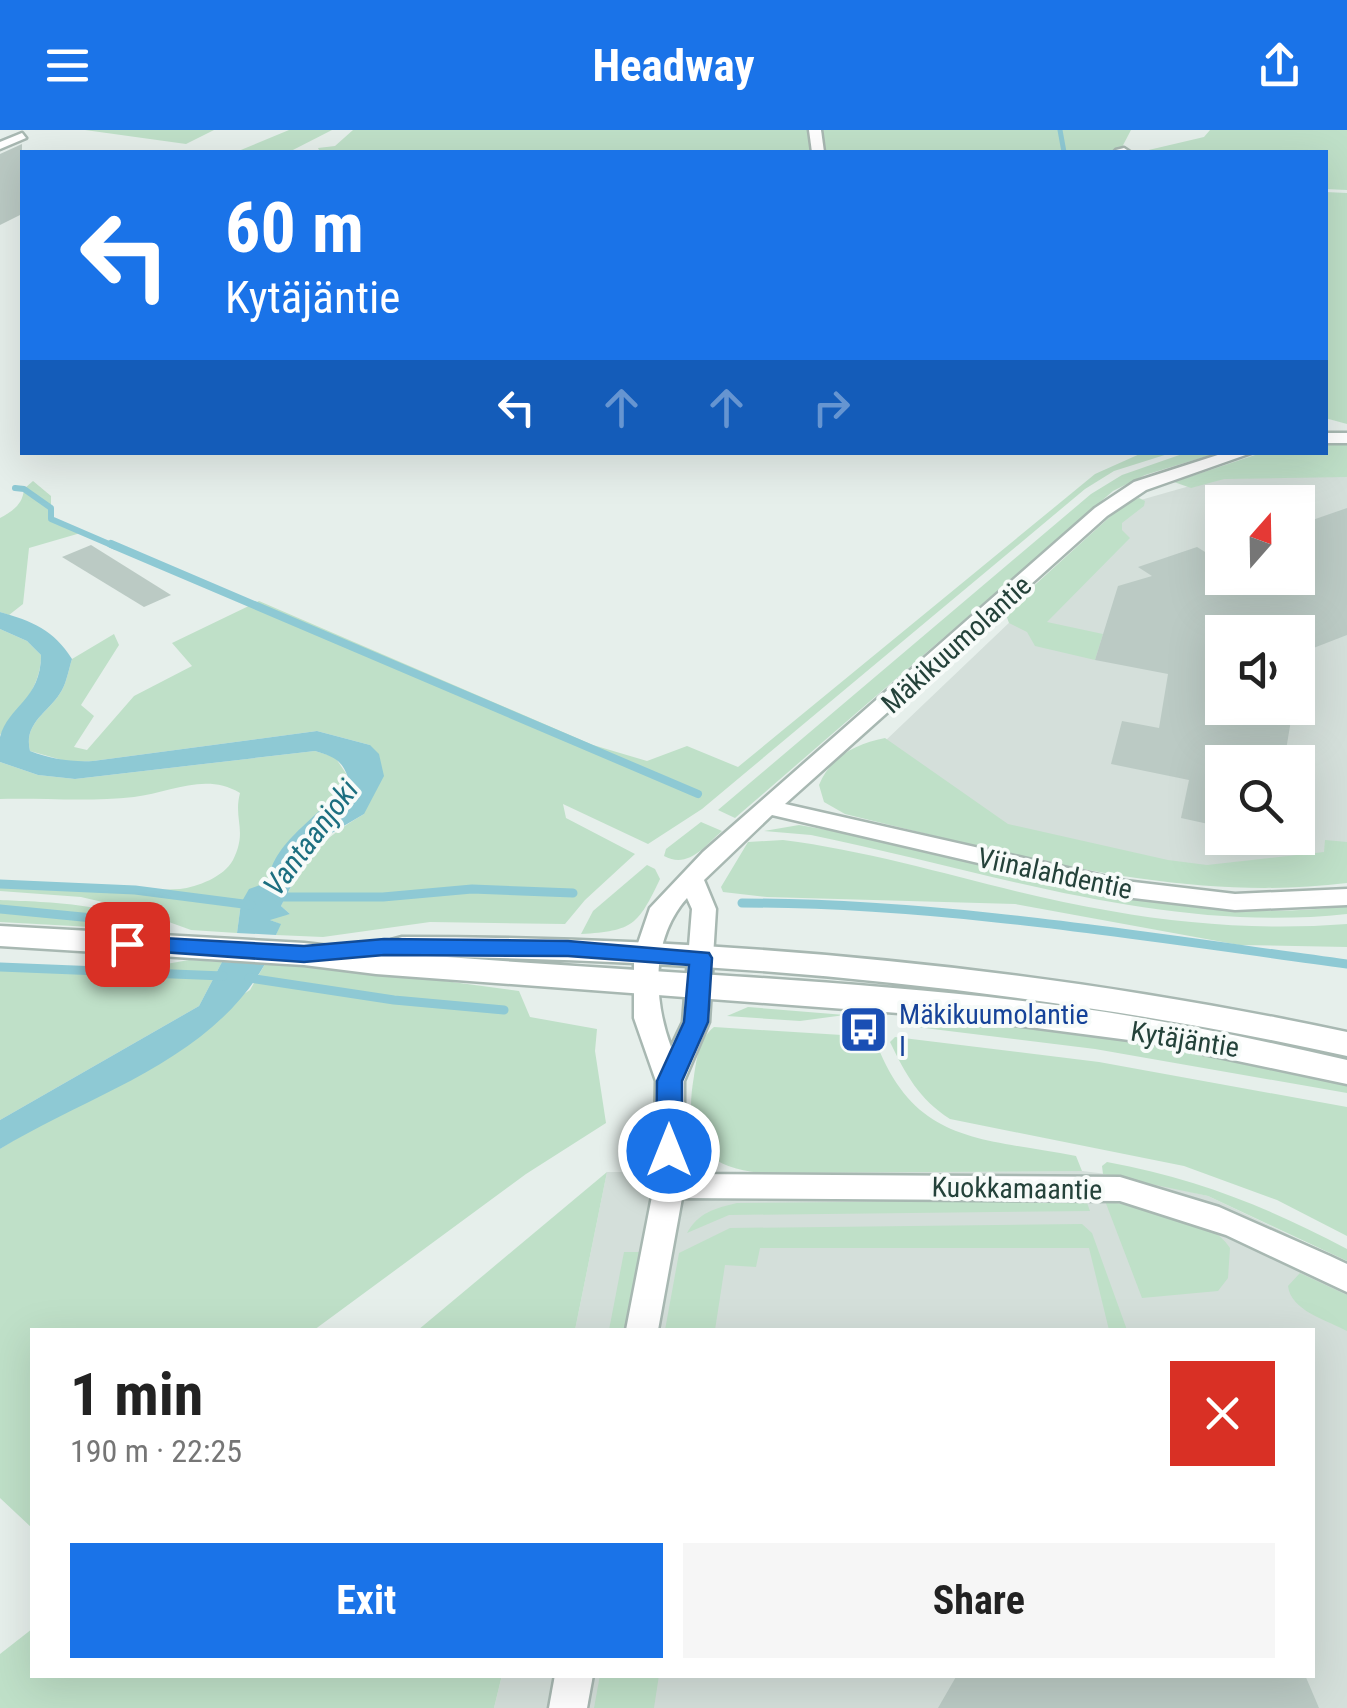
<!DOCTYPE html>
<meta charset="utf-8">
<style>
body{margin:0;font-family:"Roboto Condensed",sans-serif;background:#f6f6f6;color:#222;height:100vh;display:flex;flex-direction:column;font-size:38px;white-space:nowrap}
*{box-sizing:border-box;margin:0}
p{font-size:32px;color:#767676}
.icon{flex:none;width:55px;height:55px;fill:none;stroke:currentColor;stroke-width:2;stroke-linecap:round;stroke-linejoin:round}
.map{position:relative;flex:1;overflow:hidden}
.details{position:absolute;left:30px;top:1198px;width:1285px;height:350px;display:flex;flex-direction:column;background:#fff;border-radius:0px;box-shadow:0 10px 40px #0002}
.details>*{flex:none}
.top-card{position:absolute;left:20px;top:20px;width:1308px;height:305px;border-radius:0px;box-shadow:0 10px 40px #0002;background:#1a73e8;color:#fff;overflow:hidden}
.needle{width:65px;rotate:20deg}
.fabs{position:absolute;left:1205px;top:355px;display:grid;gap:20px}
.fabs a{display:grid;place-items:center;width:110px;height:110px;border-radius:0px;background:#fff;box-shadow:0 10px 40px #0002;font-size:50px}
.pin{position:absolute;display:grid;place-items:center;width:85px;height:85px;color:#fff;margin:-42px;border-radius:20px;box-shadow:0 5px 15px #0006}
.me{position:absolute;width:110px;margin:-55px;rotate:0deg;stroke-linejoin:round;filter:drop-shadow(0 0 8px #0008)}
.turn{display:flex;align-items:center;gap:35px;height:210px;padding:0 40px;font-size:45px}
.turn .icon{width:130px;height:130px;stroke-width:2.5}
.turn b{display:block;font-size:70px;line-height:85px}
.lanes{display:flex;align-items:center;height:95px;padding:0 40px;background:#0003;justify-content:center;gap:50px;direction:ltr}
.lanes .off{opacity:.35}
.round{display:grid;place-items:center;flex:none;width:105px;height:105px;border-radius:0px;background:#f6f6f6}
.summary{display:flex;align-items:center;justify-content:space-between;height:170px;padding:0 40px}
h1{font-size:60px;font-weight:700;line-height:75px}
.button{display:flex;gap:20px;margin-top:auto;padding:20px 40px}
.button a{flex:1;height:115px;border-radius:0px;background:#1a73e8;color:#fff;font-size:40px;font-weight:700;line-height:115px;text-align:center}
.button a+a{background:#f6f6f6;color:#222}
header{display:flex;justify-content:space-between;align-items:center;height:130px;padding:0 40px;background:#1a73e8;color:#fff;font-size:45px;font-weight:700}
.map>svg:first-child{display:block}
</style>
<header><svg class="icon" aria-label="menu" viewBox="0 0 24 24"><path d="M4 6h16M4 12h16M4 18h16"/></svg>Headway<svg class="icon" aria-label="share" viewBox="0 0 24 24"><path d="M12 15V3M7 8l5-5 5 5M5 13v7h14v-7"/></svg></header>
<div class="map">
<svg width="1347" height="1578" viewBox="0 0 1347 1578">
<rect width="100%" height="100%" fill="#e6efeb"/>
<!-- built -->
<g fill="#d4dfda" fill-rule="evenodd">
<path d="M 1347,341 L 1347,751 L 1275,751 L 998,701 L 884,612 L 1137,371 L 1225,346 ZM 1222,372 L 1298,372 L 1298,448 L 1222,448 ZM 1222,502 L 1298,502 L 1298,578 L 1222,578 ZM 1222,632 L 1298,632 L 1298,708 L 1222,708 Z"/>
<path d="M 1082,1041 L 1123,1046 L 1208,1066 L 1347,1132 L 1347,1578 L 494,1578 L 502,1545 L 1312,1545 L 1312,1200 L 575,1200 L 607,1042 Z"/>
</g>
<!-- green -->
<g fill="#bfe0c8">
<path d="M 85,0 L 214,0 L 186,14 Z"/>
<path d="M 289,0 L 332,0 L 289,22 L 236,22 Z"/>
<path d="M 353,0 L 1131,0 L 1121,19 L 1104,22 L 320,22 L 318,18 L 335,16 Z"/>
<path d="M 1210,0 L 1347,0 L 1347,60 L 1325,59 L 1325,22 L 1140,22 L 1204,7 Z"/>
<path d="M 1325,62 L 1347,63 L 1347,294 L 1325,288 Z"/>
<path d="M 1347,312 L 1347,347 L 1224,349 L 1191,358 L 1174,352 L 1261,323 L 1325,322 L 1325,313 Z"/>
<path d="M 1188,322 L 1217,323 L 1145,345 L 1113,361 L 735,688 L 718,680 L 1091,364 L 1122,345 Z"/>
<path d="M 1142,323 L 1171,323 L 1114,341 L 1085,359 L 702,679 L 648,714 L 563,674 L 566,688 L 635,724 L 585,770 L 565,794 L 430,792 L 323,807 L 276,805 L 280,794 L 270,790 L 271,786 L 290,784 L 281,776 C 305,729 318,711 364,684 L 370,615 L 317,601 L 93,631 L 69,632 L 30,621 C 23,592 50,582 62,560 C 67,551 69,538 72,529 L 114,504 L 119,515 L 81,575 L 94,586 L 74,617 L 87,620 L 134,566 L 192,536 L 172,513 L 259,471 L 593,615 L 647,631 L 687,616 L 738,637 L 1095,344 Z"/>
<path d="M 33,351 L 51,366 L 51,390 L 84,402 L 29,418 L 23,474 L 9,485 L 0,482 L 0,388 C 13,381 23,374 24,359 Z"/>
<path d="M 1139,368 L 1145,371 L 1144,376 L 1122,393 L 1122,400 L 1130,408 L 1047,492 L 1103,504 L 1095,530 L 1035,516 L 1027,502 L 1009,493 L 1005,482 L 1124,374 Z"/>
<path d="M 0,499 L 27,511 L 41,525 C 41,559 18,579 0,605 Z"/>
<path d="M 885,608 L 1008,694 L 1168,730 L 1207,735 L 1324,722 L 1325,710 L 1347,712 L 1347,753 C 1178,774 1008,723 845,684 L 824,672 L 819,655 C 831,626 856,614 885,608 Z"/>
<path d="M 315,621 L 335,627 L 349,648 L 268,752 L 241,773 L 237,803 L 191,800 L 133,779 L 81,767 L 0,761 L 0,752 C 59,755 121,763 180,759 C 197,757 224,747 233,730 C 248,700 233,690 240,663 C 205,642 170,663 134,667 C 90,672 44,668 0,669 L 0,632 L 38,645 L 75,649 Z"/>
<path d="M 701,692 L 722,701 C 704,717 688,739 664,726 L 666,719 Z"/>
<path d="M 799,695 C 979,725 1161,800 1347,776 L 1347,784 C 1165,804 987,741 811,705 L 764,701 Z"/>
<path d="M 783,710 C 895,724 1001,763 1111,781 C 1189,795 1268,800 1347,794 L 1347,817 L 1239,815 L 1015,774 L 767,767 L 723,762 L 721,757 L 748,712 Z"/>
<path d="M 647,735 L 655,739 L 660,749 C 638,795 633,801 581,804 L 593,781 Z"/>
<path d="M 0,770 C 38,772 120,772 146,800 L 0,792 Z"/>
<path d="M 189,830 L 222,832 L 199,876 L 0,990 L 0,837 L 120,842 Z"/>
<path d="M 265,834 L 355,839 L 519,861 L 530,887 L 597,899 L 595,921 L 606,993 L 526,1044 L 314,1200 L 32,1200 L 32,1398 L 0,1368 L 0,1019 L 250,860 Z"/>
<path d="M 748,877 L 845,885 L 800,891 L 727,886 Z"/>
<path d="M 948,889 C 1083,890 1216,926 1347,953 L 1347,963 L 1095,919 L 900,895 Z"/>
<path d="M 714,897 L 874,907 C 913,1014 977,1007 1076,1026 L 1082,1041 L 761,1043 C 697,1037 684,1003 694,946 C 697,927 699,909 714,897 Z"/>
<path d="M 895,907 L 1099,932 L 1347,977 L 1347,1106 L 1277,1070 L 1184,1036 L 950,989 C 919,969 906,945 890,912 Z"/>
<path d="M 1107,1032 C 1197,1049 1266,1076 1347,1119 L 1347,1131 L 1208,1066 L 1103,1044 L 1102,1036 Z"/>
<path d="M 607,1042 L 575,1200 L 418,1200 Z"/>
<path d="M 1086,1070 L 1090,1081 L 729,1085 L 687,1103 C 698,1083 715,1078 737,1073 Z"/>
<path d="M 1105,1071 C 1141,1078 1210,1085 1230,1118 L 1228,1148 L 1218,1161 L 1142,1168 Z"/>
<path d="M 1082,1094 L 1092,1103 L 1127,1200 L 1109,1200 L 1089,1118 L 760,1118 L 756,1137 L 725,1135 L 715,1200 L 665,1200 L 679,1123 L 730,1098 Z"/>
<path d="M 624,1122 L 639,1122 L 626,1200 L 609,1200 Z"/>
<path d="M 1300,1143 L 1347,1165 L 1347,1201 C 1327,1190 1291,1181 1288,1156 Z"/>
<path d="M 32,1499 L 32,1545 L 502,1545 L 494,1578 L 0,1578 L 0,1524 Z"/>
<path d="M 600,1545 L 659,1545 L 654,1578 L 594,1578 Z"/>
</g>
<!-- water -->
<g fill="#8ec9d4">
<path d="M 0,482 C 32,491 54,500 72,529 C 69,538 67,551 62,560 C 50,582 23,592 30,621 C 51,629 70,632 93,631 L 317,601 L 370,615 L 379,624 L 384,646 L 364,684 L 325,707 L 303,733 L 281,776 L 290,784 L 270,790 L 281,794 L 276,805 L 237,803 L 241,773 L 249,759 L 268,752 C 273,708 326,685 348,648 C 343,630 332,626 315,621 L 75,649 L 38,645 L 0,632 C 0,625 0,614 0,607 C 8,576 41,570 41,525 L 27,511 L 0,499 Z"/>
<path d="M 222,832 L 265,834 C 209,932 92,963 0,1019 L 0,990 L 199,876 Z"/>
</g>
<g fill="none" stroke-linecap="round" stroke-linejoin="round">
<!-- stream-far3 -->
<path stroke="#8ec9d4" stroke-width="5" d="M 1060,0 L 1064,22"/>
<!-- stream-far2 -->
<path stroke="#8ec9d4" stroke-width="6" d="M 15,358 L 24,359 L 51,378 L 51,389 L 116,417"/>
<!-- stream-far1 -->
<path stroke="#8ec9d4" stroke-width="8" d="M 111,414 L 698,664"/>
<!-- stream -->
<g stroke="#8ec9d4" stroke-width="9">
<path d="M 0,754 L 135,760 L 251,775"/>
<path d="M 277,767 L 383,767 L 472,759 L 573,763"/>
<path d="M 742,773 C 945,773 1146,807 1347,834"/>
<path d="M 0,779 L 103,789"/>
<path d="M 0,837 L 223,846"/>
<path d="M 249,848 L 394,870 L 504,880"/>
</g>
</g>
<!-- building -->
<g fill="#bbcac4">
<path d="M 22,14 L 22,84 L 0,95 L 0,24 Z"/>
<path d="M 1347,378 L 1347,505 L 1298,524 L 1298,502 L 1222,502 L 1222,578 L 1293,578 L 1284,632 L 1222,632 L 1222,697 L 1181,688 L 1189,650 L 1111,634 L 1122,591 L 1159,598 L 1168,544 L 1095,530 L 1118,456 L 1152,446 L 1138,437 L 1197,417 L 1210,425 L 1222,421 L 1222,448 L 1298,448 L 1298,395 Z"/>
<path d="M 91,415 L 171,465 L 144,477 L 62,427 Z"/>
<path d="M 957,1545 L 1305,1545 L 1319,1578 L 938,1578 Z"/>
</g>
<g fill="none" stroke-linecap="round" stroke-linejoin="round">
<defs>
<g id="minor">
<path d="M 809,0 L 821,0 L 824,22 L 812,22 Z"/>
<path d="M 22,3 L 26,8 L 0,19 L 0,12 Z"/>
<path d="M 1124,18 L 1130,22 L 1114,22 L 1116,20 Z"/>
<rect x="1325" y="303" width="22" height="10"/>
<path d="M 1227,322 L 1254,322 L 1146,360 L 1107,386 L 785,674 L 1125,751 L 1235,764 L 1347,759 L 1347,775 L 1235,780 L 1125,767 L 772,685 L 704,750 L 716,779 L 709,892 L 684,951 L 684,1044 L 1120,1047 L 1219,1077 L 1330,1126 L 1347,1134 L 1347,1162 L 1226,1105 L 1120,1071 L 682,1068 L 658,1200 L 626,1200 L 654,1056 L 656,951 L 634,888 L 634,825 L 650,778 L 703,722 L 1095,378 L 1134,352 ZM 687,768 L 692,779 L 683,892 L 671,917 C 653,869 651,808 687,768 Z"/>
<path d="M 555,1545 L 593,1545 L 587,1578 L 549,1578 Z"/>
</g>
<path id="tertiary" d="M 0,796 L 304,813 L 391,823 L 387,817 L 391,810 L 402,807 C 718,807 1038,836 1347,902 L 1347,926 C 1053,861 748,831 447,827 C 655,843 865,850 1072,877 C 1165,890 1256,909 1347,930 L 1347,954 L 1152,913 L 952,887 L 376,844 L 304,835 L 0,816 Z"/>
</defs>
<!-- minor casing -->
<use href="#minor" stroke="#a8b8b2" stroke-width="5"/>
<!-- tertiary casing -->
<use href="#tertiary" stroke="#a8b8b2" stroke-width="5"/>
<!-- minor -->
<use href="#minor" fill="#fff" fill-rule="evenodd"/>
<!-- tertiary -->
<use href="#tertiary" fill="#fff" fill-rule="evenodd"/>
</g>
<!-- route -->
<path fill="#1a73e8" stroke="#114b97" stroke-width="2.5" d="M 127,806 L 304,816 L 384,809 L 568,811 L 709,823 L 712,828 L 708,892 L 682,951 L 682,1021 L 679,1028 L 669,1031 L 660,1028 L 656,1021 L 657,951 L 684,892 L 689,835 L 568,826 L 384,825 L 304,832 L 119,819 L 115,814 Z"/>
<!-- icons -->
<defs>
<symbol id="bus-square" viewBox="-11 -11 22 22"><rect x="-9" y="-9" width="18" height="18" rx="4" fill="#1a4fb4" stroke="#f7fbf9"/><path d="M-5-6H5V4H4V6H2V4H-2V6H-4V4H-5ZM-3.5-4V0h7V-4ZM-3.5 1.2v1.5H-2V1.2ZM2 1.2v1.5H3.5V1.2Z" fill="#fff"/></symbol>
</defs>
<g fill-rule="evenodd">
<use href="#bus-square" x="836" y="872" width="55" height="55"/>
</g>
<g text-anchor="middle" stroke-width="8" stroke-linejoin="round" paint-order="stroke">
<!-- street labels -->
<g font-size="28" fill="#24423a" stroke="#f7fbf9">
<text transform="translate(956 514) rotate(-42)" y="10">Mäkikuumolantie</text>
<text transform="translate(1055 743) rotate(12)" y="10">Viinalahdentie</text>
<text transform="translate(1185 909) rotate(9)" y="10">Kytäjäntie</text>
<text transform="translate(1017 1058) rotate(1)" y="10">Kuokkamaantie</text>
</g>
<!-- transit labels -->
<g font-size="28" fill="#164399" stroke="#f7fbf9" text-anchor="start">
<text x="899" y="894">Mäkikuumolantie<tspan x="899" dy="32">I</tspan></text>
</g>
<!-- water labels -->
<g font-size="30" font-style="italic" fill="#1c6f80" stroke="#f7fbf9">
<text transform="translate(311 708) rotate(-53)" y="10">Vantaanjoki</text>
</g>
</g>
</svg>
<div class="fabs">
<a><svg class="needle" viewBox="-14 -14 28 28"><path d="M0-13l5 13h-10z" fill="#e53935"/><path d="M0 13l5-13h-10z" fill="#767676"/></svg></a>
<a><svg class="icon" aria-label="sound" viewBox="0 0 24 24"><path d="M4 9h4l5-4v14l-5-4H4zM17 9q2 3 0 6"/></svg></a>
<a><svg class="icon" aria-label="search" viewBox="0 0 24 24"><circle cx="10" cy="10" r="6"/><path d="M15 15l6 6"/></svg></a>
</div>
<div class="pin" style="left:127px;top:814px;background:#d93025"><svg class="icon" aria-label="arrive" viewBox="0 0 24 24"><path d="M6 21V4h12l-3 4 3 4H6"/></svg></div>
<svg class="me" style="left:669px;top:1021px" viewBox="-20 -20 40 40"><circle r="17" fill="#1a73e8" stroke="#fff" stroke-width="3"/><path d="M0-11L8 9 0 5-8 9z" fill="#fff"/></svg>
<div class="top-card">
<div class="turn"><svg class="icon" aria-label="left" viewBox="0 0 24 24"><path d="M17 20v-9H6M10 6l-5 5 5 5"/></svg><div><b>60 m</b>Kytäjäntie</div></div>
<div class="lanes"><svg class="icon" aria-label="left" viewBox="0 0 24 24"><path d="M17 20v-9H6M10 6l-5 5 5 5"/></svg><svg class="icon off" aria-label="ahead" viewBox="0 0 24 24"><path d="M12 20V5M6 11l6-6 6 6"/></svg><svg class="icon off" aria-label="ahead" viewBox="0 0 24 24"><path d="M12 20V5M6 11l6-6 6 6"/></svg><svg class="icon off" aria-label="right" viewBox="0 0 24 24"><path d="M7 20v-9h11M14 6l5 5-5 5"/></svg></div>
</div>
<section class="details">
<div class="summary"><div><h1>1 min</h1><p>190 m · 22:25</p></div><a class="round" style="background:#d93025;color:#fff"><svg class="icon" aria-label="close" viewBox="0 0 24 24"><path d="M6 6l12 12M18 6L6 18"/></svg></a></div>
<div class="button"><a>Exit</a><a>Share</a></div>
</section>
</div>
